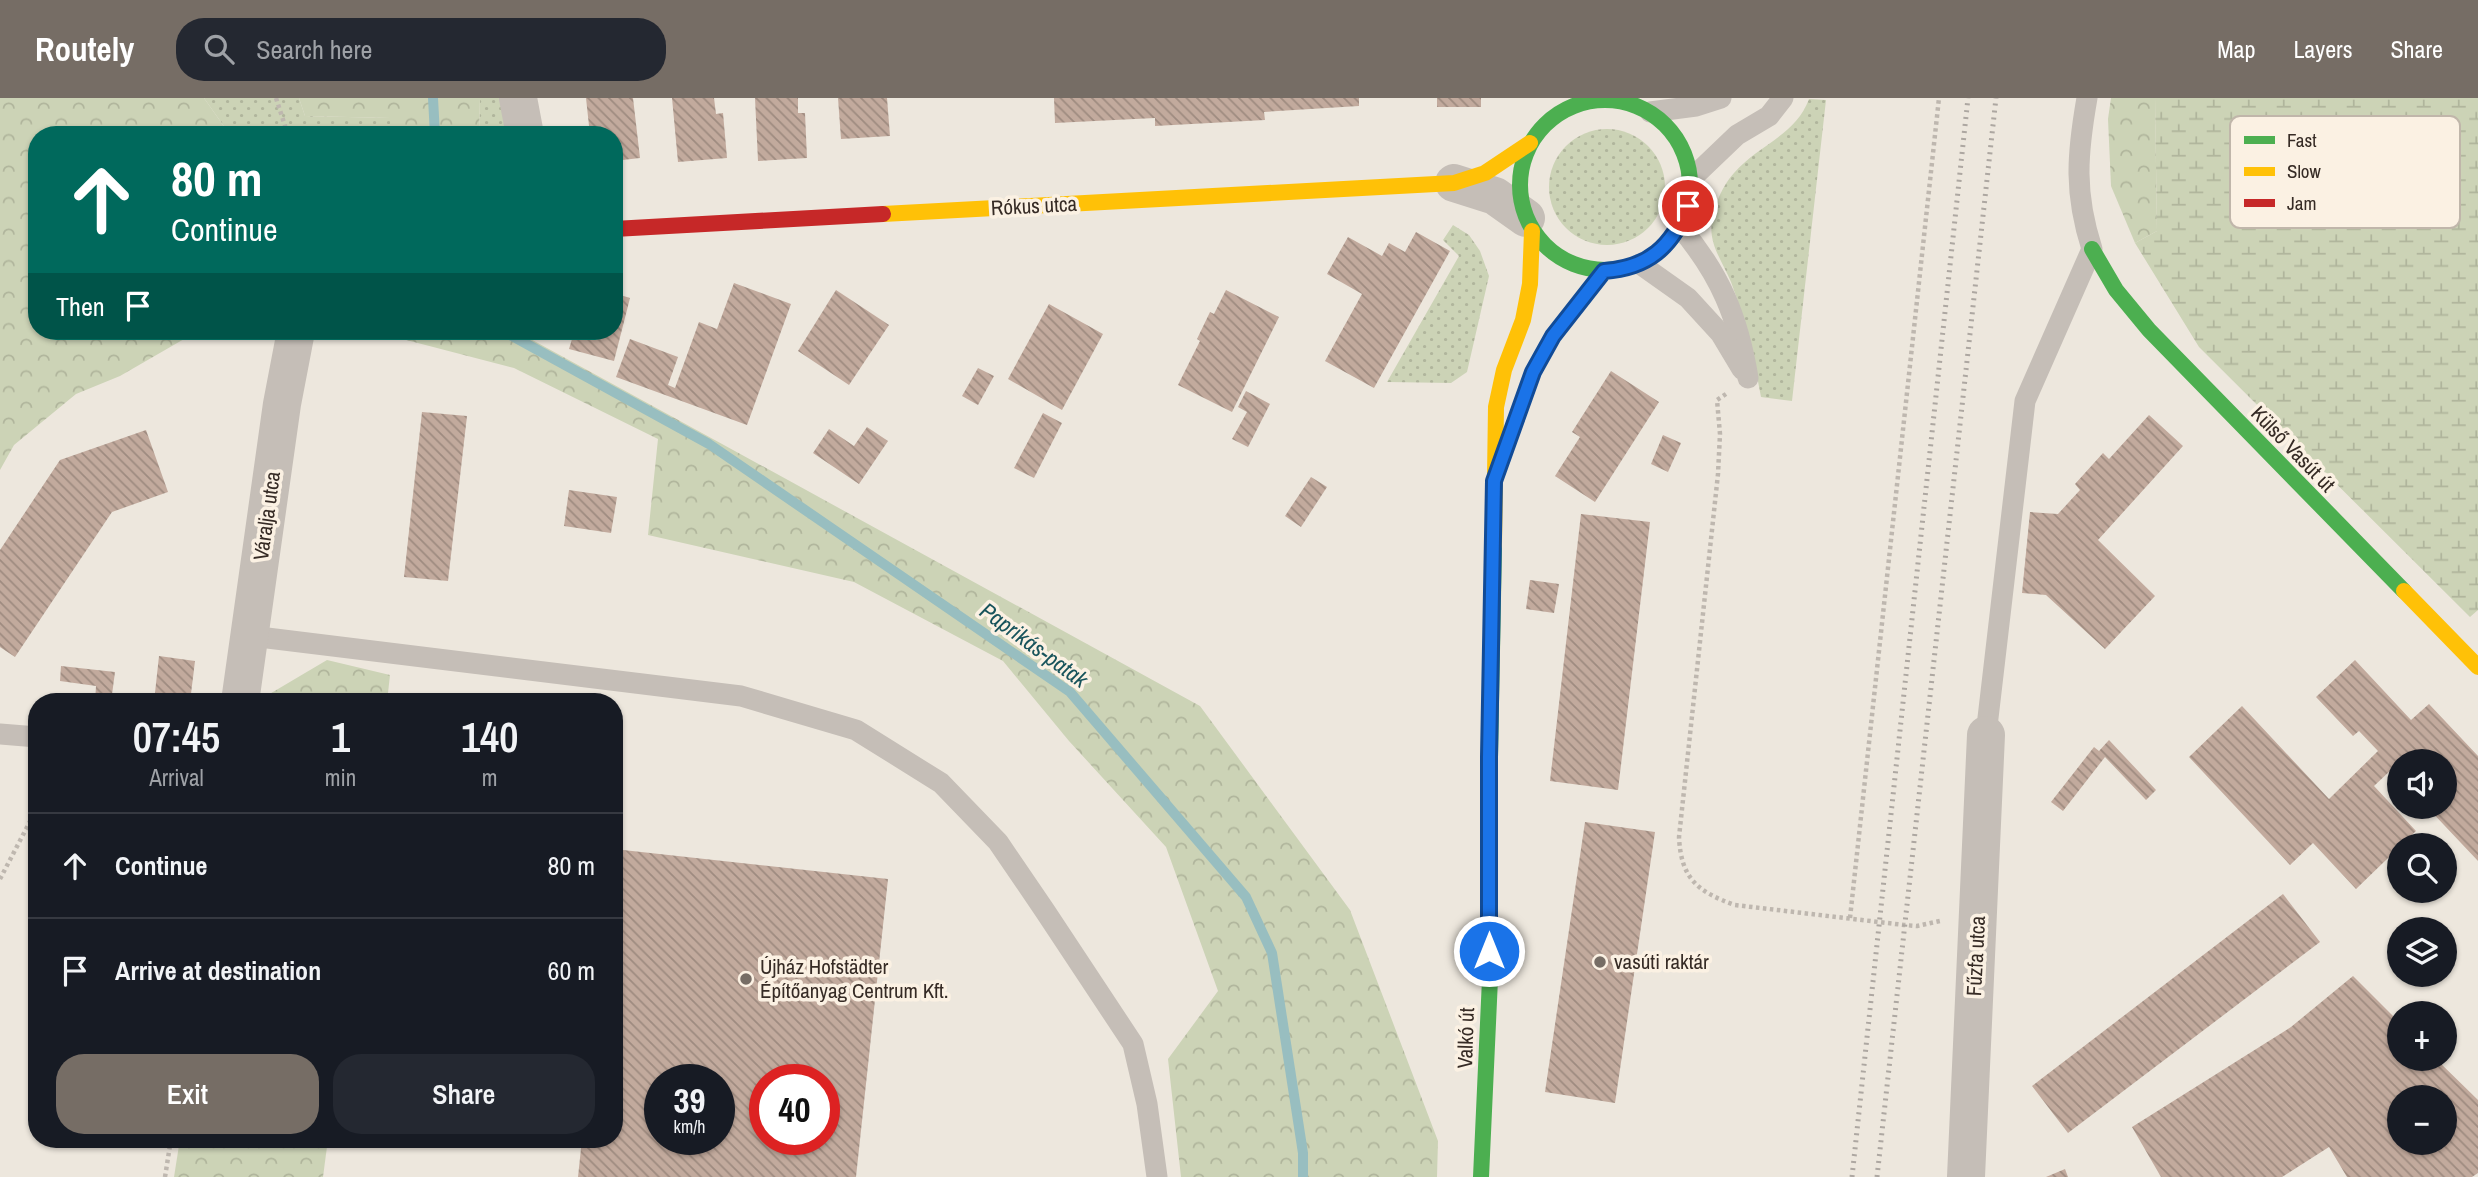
<!DOCTYPE html>
<meta charset="utf-8">
<style>
body{margin:0;font-family:"Archivo Narrow",sans-serif;background:#242831;color:#f1f3f6;height:100vh;display:flex;flex-direction:column;font-size:26px;white-space:nowrap}
*{box-sizing:border-box;margin:0}
p{font-size:23px;color:#9ea1a6}
.icon{flex:none;width:38px;height:38px;fill:none;stroke:currentColor;stroke-width:2;stroke-linecap:round;stroke-linejoin:round}
.map{position:relative;flex:1;overflow:hidden}
.side{position:absolute;left:28px;top:595px;width:595px;height:455px;display:flex;flex-direction:column;background:#171b24;border-radius:28px;box-shadow:0 2px 5px #0004}
.side>*{flex:none}
.banner{position:absolute;left:28px;top:28px;width:595px;height:214px;border-radius:28px;box-shadow:0 2px 5px #0004;background:#00695c;color:#fff;overflow:hidden}
.fabs{position:absolute;left:2387px;top:651px;display:grid;gap:14px}
.fabs a{display:grid;place-items:center;width:70px;height:70px;border-radius:50%;background:#171b24;box-shadow:0 2px 5px #0004;font-size:35px}
.speed{position:absolute;left:644px;top:966px;display:flex;gap:14px;font-size:35px;font-weight:700;text-align:center}
.speed>*{display:grid;place-content:center;width:91px;height:91px;border-radius:50%;background:#171b24;box-shadow:0 2px 5px #0004;line-height:1}
.speed small{font-size:18px;font-weight:400}
.speed .limit{border:10px solid #d22;background:#fff;color:#111}
.pin{position:absolute;display:grid;place-items:center;width:60px;height:60px;color:#fff;margin:-30px;border:4px solid #fff;border-radius:50%;box-shadow:0 2px 7px #0007}
.me{position:absolute;width:77px;margin:-38px;rotate:0deg;stroke-linejoin:round;filter:drop-shadow(0 0 5px #0008)}
.turn{display:flex;align-items:center;gap:24px;height:147px;padding:0 28px;font-size:32px}
.turn .icon{width:91px;height:91px;stroke-width:2.5}
.turn b{display:block;font-size:49px;line-height:60px}
.then{display:flex;align-items:center;height:66px;padding:0 28px;background:#0003;gap:14px;font-size:26px}
.eta{display:flex;justify-content:space-evenly;align-items:center;height:119px;text-align:center}
.eta b{font-size:42px;font-weight:600;line-height:49px}
.cta{display:flex;gap:14px;margin-top:auto;padding:14px 28px}
.cta a{flex:1;height:80px;border-radius:28px;background:#766d65;color:#fff;font-size:28px;font-weight:600;line-height:80px;text-align:center}
.cta a+a{background:#242831;color:#f1f3f6}
ul{padding:0;list-style:none}
li{display:flex;align-items:center;gap:21px;height:105px;padding:0 28px;border-top:2px solid #363941}
li div{flex:1}
li b{display:block;font-size:26px}
li em{font-style:normal}
header{display:flex;align-items:center;gap:42px;box-sizing:border-box;height:98px;padding:0 35px;background:#766d65;color:#fff}
header strong{font-size:33px}
nav{display:flex;gap:38px;margin-inline-start:auto;font-size:24px}
.search{width:490px;height:63px;background:#242831;display:flex;align-items:center;gap:18px;box-sizing:border-box;padding:0 24px;border-radius:28px;color:#9ea1a6;font-size:26px}
.map>svg:first-child{display:block}
</style>
<header>
<strong>Routely</strong>
<div class="search"><svg class="icon" aria-label="search" viewBox="0 0 24 24"><circle cx="10" cy="10" r="6"/><path d="M15 15l6 6"/></svg>Search here</div>
<nav><a>Map</a><a>Layers</a><a>Share</a></nav>
</header>
<div class="map">
<svg width="2478" height="1079" viewBox="0 0 2478 1079">
<defs>
<pattern id="grass-dots" width="8" height="8" patternUnits="userSpaceOnUse" patternTransform="scale(1.75)"><rect width="8" height="8" fill="#ccd3b6"/><path d="M2 2h.1M6 6h.1" fill="none" stroke="#b0b59c" stroke-width="1.8" stroke-linecap="round"/></pattern>
<pattern id="forest-crowns" width="20" height="18" patternUnits="userSpaceOnUse" patternTransform="scale(1.75)"><rect width="20" height="18" fill="#ccd3b6"/><path d="M2 6a3 3 0 1 1 6 0M12 15a3 3 0 1 1 6 0" fill="none" stroke="#b0b59c"/></pattern>
<pattern id="wetland-marsh" width="20" height="14" patternUnits="userSpaceOnUse" patternTransform="scale(1.75)"><rect width="20" height="14" fill="#ccd3b6"/><path d="M1 5h8M5 5V1M11 12h8M15 12V8" fill="none" stroke="#b0b59c"/></pattern>
<pattern id="building-back-hatch" width="6" height="6" patternUnits="userSpaceOnUse" patternTransform="scale(1.75)"><rect width="6" height="6" fill="#c2aa9d"/><path d="M-1 5l2 2M0 0l6 6M5-1l2 2" fill="none" stroke="#9e8b80"/></pattern>
</defs>
<rect width="100%" height="100%" fill="#ede7dd"/>
<!-- grass -->
<g fill="url(#grass-dots)">
<path d="M 204,0 L 299,0 L 305,18 L 391,20 L 391,37 L 230,37 Z"/>
<path d="M 480,0 L 506,0 L 513,37 L 479,37 Z"/>
<path d="M 1809,1 L 1826,2 L 1792,303 L 1761,299 C 1754,260 1745,221 1731,184 C 1723,164 1708,146 1712,123 C 1714,107 1723,87 1734,75 C 1758,47 1796,37 1809,1 Z"/>
<circle cx="1607" cy="89" r="58"/>
<path d="M 1453,127 L 1469,137 L 1480,153 L 1489,178 L 1467,274 L 1451,285 L 1387,284 L 1459,158 L 1443,142 Z"/>
</g>
<!-- forest -->
<g fill="url(#forest-crowns)">
<path d="M 0,0 L 204,0 L 230,37 L 37,37 L 37,233 L 198,233 L 120,278 L 76,296 L 14,347 L 0,372 Z"/>
<path d="M 299,0 L 480,0 L 479,37 L 391,37 L 390,20 L 305,18 Z"/>
<path d="M 2111,0 L 2155,0 L 2157,133 L 2135,145 L 2111,88 L 2108,21 Z"/>
<path d="M 387,233 L 516,233 L 1200,608 L 1350,812 L 1438,1043 L 1437,1079 L 1181,1079 L 1168,961 L 1218,893 L 1166,749 L 1069,643 L 1003,563 L 854,484 L 648,437 L 658,341 L 514,270 L 387,237 Z"/>
<path d="M 327,562 L 390,577 L 387,604 L 256,604 Z"/>
<path d="M 180,1041 L 328,1041 L 323,1079 L 174,1079 Z"/>
</g>
<!-- wetland -->
<path fill="url(#wetland-marsh)" d="M 2155,0 L 2478,0 L 2478,512 L 2470,519 L 2199,249 L 2135,145 L 2157,133 Z"/>
<g fill="none" stroke-linecap="round" stroke-linejoin="round">
<!-- stream -->
<g stroke="#98bec0" stroke-width="10">
<path d="M 433,0 L 435,37"/>
<path d="M 503,233 L 709,346 L 1070,594 L 1246,799 L 1272,855 L 1303,1055 L 1303,1079"/>
</g>
</g>
<!-- building -->
<g fill="url(#building-back-hatch)" fill-rule="evenodd">
<path d="M 586,0 L 633,0 L 640,60 L 614,63 L 614,37 L 590,37 Z"/>
<path d="M 672,0 L 714,0 L 716,16 L 723,15 L 727,60 L 678,64 Z"/>
<path d="M 755,0 L 798,0 L 798,15 L 805,15 L 807,60 L 758,63 Z"/>
<path d="M 838,0 L 887,0 L 890,38 L 841,41 Z"/>
<path d="M 1054,0 L 1359,0 L 1359,8 L 1264,14 L 1265,22 L 1155,28 L 1155,20 L 1055,25 Z"/>
<rect x="1437" y="0" width="44" height="9"/>
<path d="M 1416,134 L 1450,153 L 1374,290 L 1325,263 L 1362,196 L 1327,176 L 1348,139 L 1382,158 L 1389,145 L 1405,154 Z"/>
<path d="M 734,185 L 791,206 L 747,327 L 616,279 L 630,241 L 678,259 L 668,287 L 675,290 L 699,224 L 717,231 Z"/>
<path d="M 836,192 L 889,227 L 849,287 L 798,253 Z"/>
<path d="M 1226,192 L 1279,219 L 1232,314 L 1178,287 L 1200,243 L 1197,241 L 1210,214 L 1214,216 Z"/>
<path d="M 614,195 L 630,200 L 614,263 L 569,251 L 572,241 L 544,234 L 614,233 Z"/>
<path d="M 1049,206 L 1103,236 L 1062,312 L 1008,281 Z"/>
<path d="M 978,270 L 994,278 L 978,307 L 962,298 Z"/>
<path d="M 1611,273 L 1659,304 L 1595,404 L 1555,378 L 1580,339 L 1572,334 Z"/>
<path d="M 1246,293 L 1270,306 L 1248,349 L 1232,341 L 1247,314 L 1238,309 Z"/>
<path d="M 422,314 L 467,318 L 448,483 L 404,479 Z"/>
<path d="M 1043,315 L 1062,325 L 1034,380 L 1014,370 Z"/>
<path d="M 2149,317 L 2183,348 L 2098,442 L 2155,498 L 2105,551 L 2046,497 L 2022,495 L 2030,414 L 2058,416 L 2080,392 L 2075,386 L 2103,355 L 2109,361 Z"/>
<path d="M 867,329 L 888,343 L 859,386 L 813,355 L 829,331 L 854,348 Z"/>
<path d="M 146,332 L 168,394 L 112,414 L 15,559 L 0,549 L 0,452 L 60,362 Z"/>
<path d="M 1663,337 L 1681,345 L 1668,374 L 1651,366 Z"/>
<path d="M 1311,379 L 1327,389 L 1301,429 L 1285,418 Z"/>
<path d="M 569,392 L 617,399 L 611,435 L 564,428 Z"/>
<path d="M 1581,416 L 1650,424 L 1618,692 L 1550,683 Z"/>
<path d="M 1530,482 L 1559,486 L 1554,515 L 1526,511 Z"/>
<path d="M 159,558 L 195,563 L 190,604 L 154,604 Z"/>
<path d="M 2355,562 L 2411,622 L 2429,606 L 2478,658 L 2478,763 L 2427,709 L 2445,709 L 2445,663 L 2399,663 L 2399,680 L 2391,672 L 2374,688 L 2416,733 L 2356,791 L 2313,745 L 2290,767 L 2189,659 L 2242,608 L 2329,701 L 2378,653 L 2359,633 L 2353,638 L 2316,599 Z"/>
<path d="M 61,568 L 115,574 L 111,604 L 95,604 L 96,588 L 60,583 Z"/>
<path d="M 449,595 L 507,602 L 507,604 L 448,604 Z"/>
<path d="M 2109,642 L 2156,692 L 2146,702 L 2105,659 L 2063,713 L 2051,704 L 2094,649 L 2099,653 Z"/>
<path d="M 1585,724 L 1655,734 L 1615,1005 L 1545,994 Z"/>
<path d="M 614,751 L 888,781 L 856,1079 L 578,1079 L 582,1041 L 614,1041 ZM 660,982 L 719,982 L 719,1041 L 660,1041 ZM 765,982 L 824,982 L 824,1041 L 765,1041 Z"/>
<path d="M 2283,796 L 2320,844 L 2068,1035 L 2032,988 Z"/>
<path d="M 2353,878 L 2399,924 L 2399,961 L 2436,961 L 2478,1002 L 2478,1075 L 2472,1079 L 2347,1079 L 2329,1049 L 2282,1079 L 2161,1079 L 2132,1029 L 2291,929 ZM 2399,999 L 2445,999 L 2445,1045 L 2399,1045 Z"/>
<path d="M 2065,1071 L 2068,1079 L 2046,1079 Z"/>
</g>
<g fill="none" stroke-linecap="round" stroke-linejoin="round">
<!-- path -->
<g stroke="#beb7af" stroke-width="4.5" stroke-dasharray="3.5 3.5" stroke-linecap="butt">
<path d="M 276,0 L 288,37"/>
<path d="M 1726,296 L 1717,302 L 1720,336 L 1718,376 L 1679,739 C 1681,781 1698,794 1735,807 L 1904,827 L 1917,828 L 1940,823"/>
<path d="M 0,781 L 37,710"/>
<path d="M 1850,820 L 1939,0"/>
<path d="M 165,1079 L 171,1041"/>
</g>
<!-- lane -->
<g stroke="#c5beb7" stroke-width="21">
<path d="M 1650,14 L 1696,8 L 1721,0"/>
<path d="M 1691,81 L 1737,37 L 1769,18 L 1783,0"/>
<path d="M 1680,129 C 1720,176 1738,219 1748,280"/>
<path d="M 1640,166 L 1688,200 L 1721,236 L 1742,271"/>
<path d="M 251,538 L 741,598 L 856,632 L 941,685 L 998,744 L 1045,813 L 1133,946 L 1147,1006 L 1157,1079"/>
<path d="M 0,636 L 37,639"/>
<path d="M 1986,637 L 2025,303 L 2092,151 C 2074,95 2077,57 2087,0"/>
</g>
<!-- street -->
<g stroke="#c5beb7" stroke-width="38">
<path d="M 518,0 L 525,37"/>
<path d="M 1454,85 L 1495,98 L 1526,120"/>
<path d="M 240,604 L 282,306 L 296,233"/>
<path d="M 1966,1079 L 1986,637"/>
</g>
<!-- fast -->
<g stroke="#4caf50" stroke-width="16">
<circle cx="1605" cy="87" r="85"/>
<path d="M 2092,151 L 2116,192 L 2149,232 L 2404,493"/>
<path d="M 1510,338 L 1533,274 L 1553,238 L 1604,173"/>
<path d="M 1481,1079 L 1490,881 L 1490,659 L 1494,447"/>
</g>
<!-- slow -->
<g stroke="#ffc107" stroke-width="16">
<path d="M 883,116 L 1454,85 L 1485,75 L 1530,45"/>
<path d="M 1494,447 L 1496,309 L 1504,272 L 1523,222 L 1530,186 L 1532,133"/>
<path d="M 2404,493 L 2478,569"/>
</g>
<!-- jam -->
<path stroke="#c62828" stroke-width="16" d="M 614,131 L 883,116"/>
<!-- rail -->
<g stroke="#ada7a1" stroke-width="5" stroke-dasharray="2 5" stroke-linecap="butt">
<path d="M 1852,1079 L 1968,0"/>
<path d="M 1877,1079 L 1996,0"/>
</g>
</g>
<g fill="none" stroke-linecap="round" stroke-linejoin="round">
<defs>
<path id="route" d="M 1489,853 L 1489,659 L 1494,383 L 1533,274 L 1553,238 L 1604,173 C 1648,170 1672,149 1688,108"/>
</defs>
<!-- route casing -->
<use href="#route" stroke="#114b97" stroke-width="18"/>
<!-- route -->
<use href="#route" stroke="#1a73e8" stroke-width="12"/>
</g>
<!-- markers -->
<g fill="#766d65" stroke="#fbf1e3" stroke-width="2.5">
<circle cx="1600" cy="864" r="7"/>
<circle cx="746" cy="881" r="7"/>
</g>
<g text-anchor="middle" stroke-width="7" stroke-linejoin="round" paint-order="stroke">
<!-- street labels -->
<g font-size="21" fill="#362b25" stroke="#fbf1e3">
<text transform="translate(1034 108) rotate(-3)" y="7">Rókus utca</text>
<text transform="translate(2293 351) rotate(46)" y="7">Külső Vasút út</text>
<text transform="translate(267 418) rotate(-82)" y="7">Váralja utca</text>
<text transform="translate(1976 858) rotate(-87)" y="7">Fűzfa utca</text>
<text transform="translate(1466 940) rotate(-88)" y="7">Valkó út</text>
</g>
<!-- poi labels -->
<g font-size="21" fill="#362b25" stroke="#fbf1e3" text-anchor="start">
<text x="1614" y="871">vasúti raktár</text>
<text x="760" y="876">Újház Hofstädter<tspan x="760" dy="24">Építőanyag Centrum Kft.</tspan></text>
</g>
<!-- water labels -->
<g font-size="23" font-style="italic" fill="#17535b" stroke="#fbf1e3">
<text transform="translate(1034 547) rotate(36)" y="8">Paprikás-patak</text>
</g>
</g>
<!-- legend -->
<rect x="2230" y="18" width="230" height="112" rx="10" fill="#fbf1e3" stroke="#c0b6aa" stroke-width="2"/>
<rect x="2244" y="38" width="31" height="8" fill="#4caf50"/>
<rect x="2244" y="69" width="31" height="9" fill="#ffc107"/>
<rect x="2244" y="101" width="31" height="8" fill="#c62828"/>
<g font-size="19" fill="#362b25">
<text x="2287" y="49">Fast</text>
<text x="2287" y="80">Slow</text>
<text x="2287" y="112">Jam</text>
</g>
</svg>
<div class="fabs">
<a><svg class="icon" aria-label="sound" viewBox="0 0 24 24"><path d="M4 9h4l5-4v14l-5-4H4zM17 9q2 3 0 6"/></svg></a>
<a><svg class="icon" aria-label="search" viewBox="0 0 24 24"><circle cx="10" cy="10" r="6"/><path d="M15 15l6 6"/></svg></a>
<a><svg class="icon" aria-label="layers" viewBox="0 0 24 24"><path d="M12 4l9 5-9 5-9-5zM3 14l9 5 9-5"/></svg></a>
<a>+</a>
<a>−</a>
</div>
<div class="speed"><div>39<small>km/h</small></div><div class="limit">40</div></div>
<div class="pin" style="left:1688px;top:108px;background:#d93025"><svg class="icon" aria-label="arrive" viewBox="0 0 24 24"><path d="M6 21V4h12l-3 4 3 4H6"/></svg></div>
<svg class="me" style="left:1489px;top:853px" viewBox="-20 -20 40 40"><circle r="17" fill="#1a73e8" stroke="#fff" stroke-width="3"/><path d="M0-11L8 9 0 5-8 9z" fill="#fff"/></svg>
<div class="banner">
<div class="turn"><svg class="icon" aria-label="ahead" viewBox="0 0 24 24"><path d="M12 20V5M6 11l6-6 6 6"/></svg><div><b>80 m</b>Continue</div></div>
<div class="then">Then<svg class="icon" aria-label="arrive" viewBox="0 0 24 24"><path d="M6 21V4h12l-3 4 3 4H6"/></svg></div>
</div>
<section class="side">
<div class="eta">
<div><b>07:45</b><p>Arrival</p></div>
<div><b>1</b><p>min</p></div>
<div><b>140</b><p>m</p></div>
</div>
<ul>
<li><svg class="icon" aria-label="ahead" viewBox="0 0 24 24"><path d="M12 20V5M6 11l6-6 6 6"/></svg><div><b>Continue</b></div><em>80 m</em></li>
<li><svg class="icon" aria-label="arrive" viewBox="0 0 24 24"><path d="M6 21V4h12l-3 4 3 4H6"/></svg><div><b>Arrive at destination</b></div><em>60 m</em></li>
</ul>
<div class="cta"><a>Exit</a><a>Share</a></div>
</section>
</div>
